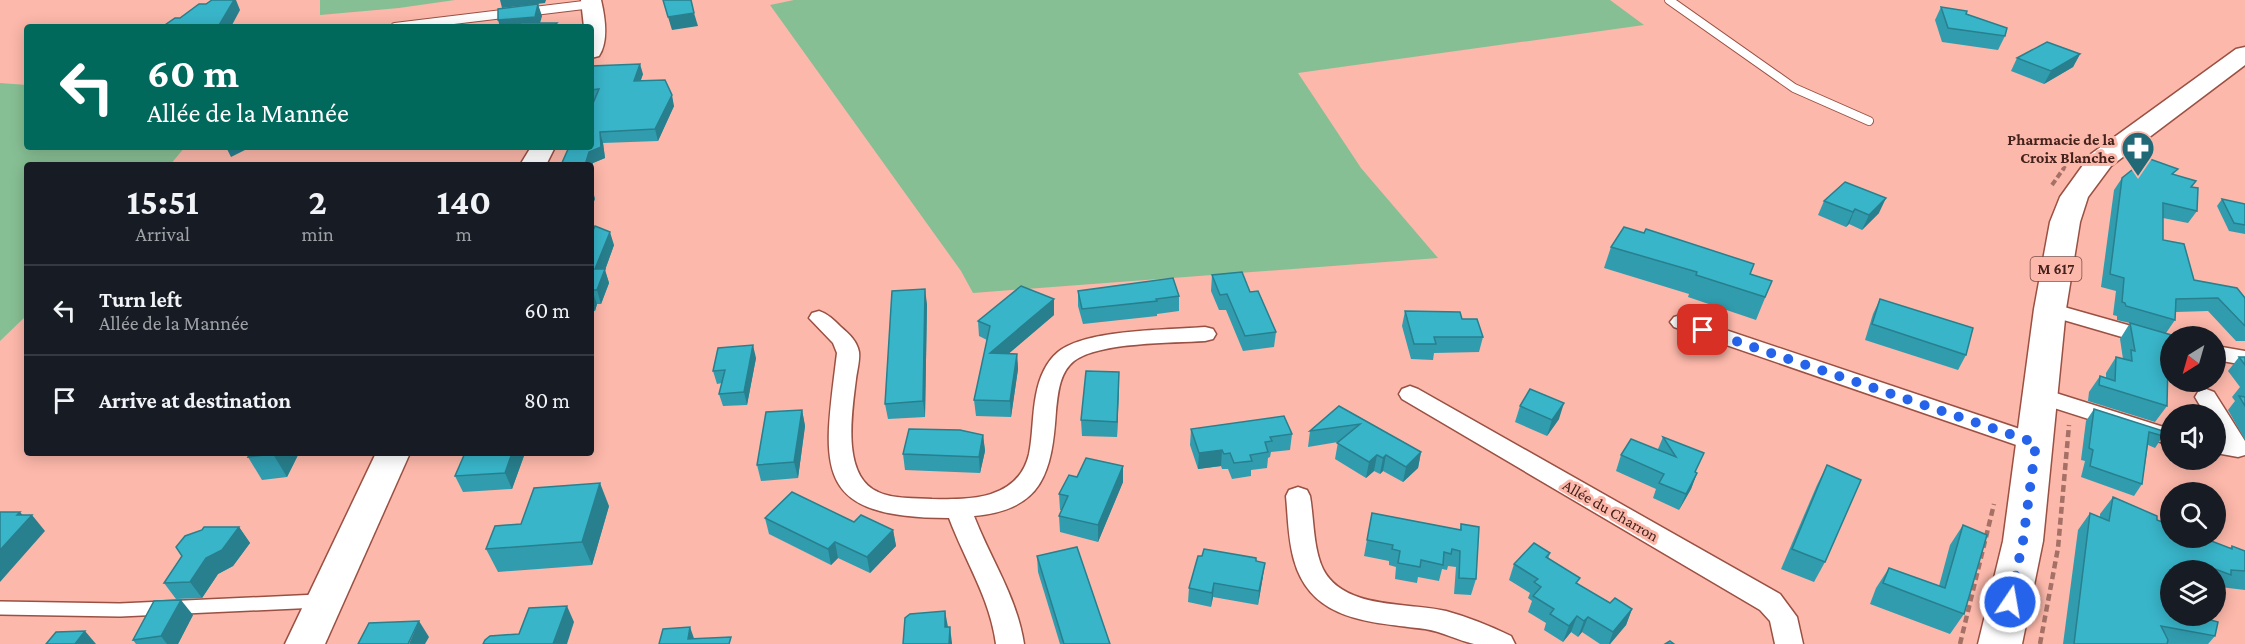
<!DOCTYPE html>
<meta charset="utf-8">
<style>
body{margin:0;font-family:"Crimson Pro",serif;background:#242831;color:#f1f3f6;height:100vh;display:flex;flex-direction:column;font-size:22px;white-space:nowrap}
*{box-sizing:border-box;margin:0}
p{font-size:20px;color:#9ea1a6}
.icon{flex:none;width:33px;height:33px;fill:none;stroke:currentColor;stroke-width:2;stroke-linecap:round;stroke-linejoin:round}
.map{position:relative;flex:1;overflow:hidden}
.drawer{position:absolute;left:24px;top:162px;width:570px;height:294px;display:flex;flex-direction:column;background:#171b24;border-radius:6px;box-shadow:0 3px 15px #0003}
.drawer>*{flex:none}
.guide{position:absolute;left:24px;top:24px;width:570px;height:126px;border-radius:6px;box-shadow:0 3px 15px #0003;background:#00695c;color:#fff;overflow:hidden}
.needle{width:39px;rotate:217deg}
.fabs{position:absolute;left:2160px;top:326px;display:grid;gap:12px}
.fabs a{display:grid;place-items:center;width:66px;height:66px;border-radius:50%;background:#171b24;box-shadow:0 3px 15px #0003;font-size:30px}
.pin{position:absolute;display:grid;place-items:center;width:51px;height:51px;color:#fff;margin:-26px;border-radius:12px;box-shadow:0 3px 9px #0006}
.me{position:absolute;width:66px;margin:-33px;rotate:12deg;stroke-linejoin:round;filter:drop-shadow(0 0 4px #0008)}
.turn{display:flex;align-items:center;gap:21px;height:126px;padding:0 24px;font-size:27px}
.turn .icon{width:78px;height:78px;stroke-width:2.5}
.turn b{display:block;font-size:42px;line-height:51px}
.eta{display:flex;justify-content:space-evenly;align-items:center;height:102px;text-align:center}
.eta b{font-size:36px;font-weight:700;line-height:42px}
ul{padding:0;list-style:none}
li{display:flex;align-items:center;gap:18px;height:90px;padding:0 24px;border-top:2px solid #363941}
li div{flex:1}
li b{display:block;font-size:22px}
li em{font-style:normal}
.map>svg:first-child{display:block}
</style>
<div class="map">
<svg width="2245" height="644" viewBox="0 0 2245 644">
<rect width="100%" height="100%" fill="#fcb8aa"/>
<!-- green -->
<g fill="#87bf94">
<path d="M 320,0 L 455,0 L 399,8 L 320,15 Z"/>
<path d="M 794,0 L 1610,0 L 1644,25 L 1298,73 L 1361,168 L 1438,258 L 973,293 L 961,271 L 770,5 Z"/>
<path d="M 0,83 L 27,85 L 27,147 L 185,147 L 170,165 L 27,165 L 27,315 L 0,341 Z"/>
</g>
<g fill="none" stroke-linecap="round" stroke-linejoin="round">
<defs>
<g id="service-far1">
<path d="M 1669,0 L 1794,88 L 1869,121"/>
<path d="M 526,12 L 592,4"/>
<path d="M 395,27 L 511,13"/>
</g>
<path id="service" d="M 0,608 L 120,610 L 318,601"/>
<g id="minor">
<path d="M 2050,303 L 2170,337 L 2170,351 L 2043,314 L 2040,309 L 2043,304 Z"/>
<path d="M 819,311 C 828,314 834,320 841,327 C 849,334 857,341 859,352 C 860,360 857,371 856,379 C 852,412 841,476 878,492 C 893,499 915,498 932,499 C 970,500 1018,500 1029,454 C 1033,435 1032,415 1036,395 C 1039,379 1045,363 1058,352 C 1086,329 1169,330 1205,327 L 1213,329 L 1216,334 L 1213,339 L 1205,341 C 1173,343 1099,342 1074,361 C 1059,373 1058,394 1056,411 C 1052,472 1043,510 974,516 C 991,560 1017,597 1024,644 L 996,644 C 990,598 965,561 949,518 C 810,518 823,467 837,353 L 833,343 L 809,318 L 812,313 Z"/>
<path d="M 1681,315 L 2044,437 L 2048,443 L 2044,449 L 2036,451 L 2028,449 L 1674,327 L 1670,322 L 1674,317 Z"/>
<path d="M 2216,346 L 2245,351 L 2245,365 L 2216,360 Z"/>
<path d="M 1410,386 L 1418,389 L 1780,594 L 1797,617 L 1803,644 L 1775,644 L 1770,621 L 1760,610 L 1402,399 L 1399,394 L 1402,389 Z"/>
<path d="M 2040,388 L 2170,429 L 2170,445 L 2032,401 L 2029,396 L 2032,391 Z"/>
<path d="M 2206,389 L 2214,392 L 2245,441 L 2245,455 L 2238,457 L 2216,453 L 2216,437 L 2219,437 L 2216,431 L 2216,414 L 2205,414 L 2195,397 L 2198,392 Z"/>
<path d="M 1298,487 L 1307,490 L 1310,496 C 1314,519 1313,548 1323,569 C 1344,610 1408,602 1446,611 C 1468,617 1490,626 1511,636 L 1515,644 C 1502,644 1486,644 1474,644 C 1457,640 1443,632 1425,629 C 1372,622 1311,622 1294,560 C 1288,539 1288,517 1286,496 L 1289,490 Z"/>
</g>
<g id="secondary">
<path d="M 581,0 L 601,0 C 605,17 609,41 599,56 L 591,58 L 591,27 L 584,27 Z"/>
<path d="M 531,147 L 555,147 L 546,165 L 520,165 Z"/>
<path d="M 376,453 L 410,453 L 325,644 L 285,644 Z"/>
</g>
<path id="primary" d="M 2245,47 L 2245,65 L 2111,166 L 2088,197 L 2080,222 L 2066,309 L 2043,541 L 2022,644 L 1978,644 L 2003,541 L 2034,309 L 2050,222 L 2060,197 L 2091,154 L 2236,49 Z"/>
</defs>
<!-- service-far1 casing -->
<use href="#service-far1" stroke="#9a5042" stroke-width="10"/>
<!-- service casing -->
<use href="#service" stroke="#9a5042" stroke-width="16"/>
<!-- minor casing -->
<use href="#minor" stroke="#9a5042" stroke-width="3"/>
<!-- secondary casing -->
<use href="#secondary" stroke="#9a5042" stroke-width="3"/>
<!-- primary casing -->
<use href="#primary" stroke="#9a5042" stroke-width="3"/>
<!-- path-far2 -->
<path stroke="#a57167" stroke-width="3" stroke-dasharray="4.5 2" stroke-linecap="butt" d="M 2063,170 L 2066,165"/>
<!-- path-far1 -->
<path stroke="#a57167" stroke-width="4" stroke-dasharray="6 3" stroke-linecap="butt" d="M 2052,185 L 2064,168"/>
<!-- path -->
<g stroke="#a57167" stroke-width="4.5" stroke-dasharray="7 4" stroke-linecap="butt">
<path d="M 1960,644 L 1994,504"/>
<path d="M 2040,644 L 2058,548 L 2069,425"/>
</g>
<!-- service-far1 -->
<use href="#service-far1" stroke="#fff" stroke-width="8"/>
<!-- service -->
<use href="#service" stroke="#fff" stroke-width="13"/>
<!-- minor -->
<use href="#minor" fill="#fff" fill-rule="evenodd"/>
<!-- secondary -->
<use href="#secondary" fill="#fff" fill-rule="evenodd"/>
<!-- primary -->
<use href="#primary" fill="#fff" fill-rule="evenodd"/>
</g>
<!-- wall -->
<g fill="#319cae">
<path d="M 1941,7 L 1966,14 L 2005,36 L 1998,50 L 1942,42 L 1935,20 Z"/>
<path d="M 2080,54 L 2073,67 L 2044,84 L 2011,71 L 2017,58 Z"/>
<path d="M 591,66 L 643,74 L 640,81 L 674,106 L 658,141 L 603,143 L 605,158 L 593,163 L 591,169 L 591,147 L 594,100 L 591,101 Z"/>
<path d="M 2174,174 L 2192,187 L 2197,211 L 2188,223 L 2163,218 L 2163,240 L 2194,280 L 2245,298 L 2245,341 L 2236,341 L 2208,311 L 2176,312 L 2175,320 L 2166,333 L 2170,336 L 2170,371 L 2167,376 L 2167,406 L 2155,422 L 2088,401 L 2089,392 L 2100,376 L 2106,378 L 2106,373 L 2116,357 L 2123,359 L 2120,339 L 2130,323 L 2117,320 L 2117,316 L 2113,315 L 2116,291 L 2101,287 L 2114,190 L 2122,178 Z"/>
<path d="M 2222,199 L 2245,204 L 2245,234 L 2229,231 L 2217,206 Z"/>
<path d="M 1824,201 L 1879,213 L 1862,230 L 1849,224 L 1846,227 L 1818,215 Z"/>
<path d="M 1644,233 L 1754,264 L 1750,274 L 1772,281 L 1756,320 L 1688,297 L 1689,294 L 1604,268 L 1611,247 Z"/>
<path d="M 591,235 L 614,245 L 605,270 L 609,283 L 601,304 L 597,304 L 595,311 L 591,312 Z"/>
<path d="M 1212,275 L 1250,292 L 1276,332 L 1274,347 L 1243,351 L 1226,310 L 1219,310 L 1211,291 Z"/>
<path d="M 1078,291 L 1179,296 L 1179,311 L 1157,314 L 1157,316 L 1083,324 L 1078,306 Z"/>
<path d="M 1880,299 L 1966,355 L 1958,370 L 1865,340 L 1873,314 Z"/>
<path d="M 927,304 L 925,417 L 888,419 L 885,404 Z"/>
<path d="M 1405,311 L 1462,319 L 1483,337 L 1479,352 L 1434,353 L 1433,360 L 1411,359 L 1402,326 Z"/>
<path d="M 1054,315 L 1009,353 L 1017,354 L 1018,369 L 1011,417 L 976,416 L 974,400 L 987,340 L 979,336 L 978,321 Z"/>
<path d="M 2239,357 L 2245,357 L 2245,440 L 2228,410 L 2235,401 L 2232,397 L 2240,387 L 2228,371 Z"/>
<path d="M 756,358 L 747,405 L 723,406 L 719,394 L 722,383 L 717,384 L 713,371 Z"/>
<path d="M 1119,372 L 1117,437 L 1082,436 L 1081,420 Z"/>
<path d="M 1339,406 L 1421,452 L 1418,468 L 1403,482 L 1383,471 L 1380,474 L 1374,471 L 1366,478 L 1335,459 L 1338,442 L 1308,447 L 1310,431 Z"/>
<path d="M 1520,406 L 1559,419 L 1547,436 L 1515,422 Z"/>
<path d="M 2094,409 L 2163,436 L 2155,448 L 2148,445 L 2142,484 L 2134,496 L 2081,477 L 2085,461 L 2081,460 L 2086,421 Z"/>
<path d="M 802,410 L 805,426 L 798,478 L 761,481 L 757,465 Z"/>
<path d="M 1191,429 L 1292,434 L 1290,450 L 1271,452 L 1270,457 L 1268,458 L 1267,468 L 1251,470 L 1251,476 L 1232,479 L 1228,469 L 1222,469 L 1221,466 L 1198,469 L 1190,445 Z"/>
<path d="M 983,435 L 985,451 L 980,473 L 905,470 L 903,454 Z"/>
<path d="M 1663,437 L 1697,473 L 1691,489 L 1679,510 L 1653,498 L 1656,489 L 1616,471 L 1621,455 L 1658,449 Z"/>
<path d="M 250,453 L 299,453 L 287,477 L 262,480 L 248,457 Z"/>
<path d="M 465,453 L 525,453 L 512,489 L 463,492 L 455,476 Z"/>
<path d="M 1827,465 L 1825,562 L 1814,582 L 1781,569 L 1817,485 Z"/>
<path d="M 1077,477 L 1123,482 L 1098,542 L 1060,532 L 1059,516 L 1062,510 L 1060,510 L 1059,494 Z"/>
<path d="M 2113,497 L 2157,520 L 2230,548 L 2232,546 L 2245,551 L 2245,590 L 2220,587 L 2216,592 L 2216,570 L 2170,570 L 2170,615 L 2215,636 L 2208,644 L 2063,644 L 2078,530 L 2090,513 L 2100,517 L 2100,514 Z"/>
<path d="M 609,506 L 592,565 L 498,572 L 486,549 L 521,524 Z"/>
<path d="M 1372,513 L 1460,530 L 1461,524 L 1476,579 L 1471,595 L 1454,594 L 1456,567 L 1448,566 L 1447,570 L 1442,569 L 1439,581 L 1418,577 L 1417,583 L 1395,579 L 1396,567 L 1389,565 L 1389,561 L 1364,556 Z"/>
<path d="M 765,518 L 854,522 L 893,530 L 896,546 L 870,573 L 838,558 L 831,565 L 769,534 Z"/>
<path d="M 1963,525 L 1964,614 L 1950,634 L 1870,604 L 1876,588 L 1889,568 L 1939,586 L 1950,545 Z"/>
<path d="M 239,527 L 250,543 L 233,566 L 218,574 L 202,598 L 176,599 L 164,583 L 182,556 Z"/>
<path d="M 1550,553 L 1548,559 L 1578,584 L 1610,603 L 1632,609 L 1626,625 L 1610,644 L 1600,644 L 1582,632 L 1578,637 L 1571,632 L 1563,642 L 1544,630 L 1546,623 L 1528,612 L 1532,601 L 1528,598 L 1530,593 L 1509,580 L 1514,564 Z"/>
<path d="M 1037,556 L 1110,644 L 1060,644 L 1038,572 Z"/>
<path d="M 1256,561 L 1263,576 L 1258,605 L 1213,597 L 1211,607 L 1188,602 L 1189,588 Z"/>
<path d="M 193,615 L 178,644 L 136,644 L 133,640 Z"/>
</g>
<!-- shaded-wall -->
<g fill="#287f8d">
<path d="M 234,0 L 236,0 L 240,10 L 231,27 L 218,27 Z"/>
<path d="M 500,0 L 546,0 L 545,3 L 502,8 Z"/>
<path d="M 538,4 L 542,16 L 539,27 L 500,27 L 498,20 Z"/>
<path d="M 694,13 L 698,26 L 672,30 L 668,17 Z"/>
<path d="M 2080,54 L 2073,67 L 2044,84 L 2051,71 Z"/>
<path d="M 640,64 L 643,74 L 637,92 L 634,81 Z"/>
<path d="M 672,95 L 674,106 L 658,141 L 655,129 Z"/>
<path d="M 600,132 L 603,143 L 605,158 L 593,163 L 591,169 L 591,165 L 585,165 L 589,152 Z"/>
<path d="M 226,147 L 251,147 L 231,157 Z"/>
<path d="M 592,187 L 595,199 L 591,209 L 591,189 Z"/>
<path d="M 1886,198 L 1879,213 L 1862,230 L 1869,215 Z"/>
<path d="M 1855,209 L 1849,224 L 1846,227 L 1853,212 Z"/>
<path d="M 610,232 L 614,245 L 605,270 L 609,283 L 601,304 L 597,290 L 595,269 Z"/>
<path d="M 925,289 L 927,304 L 925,417 L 923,401 Z"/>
<path d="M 592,290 L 597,304 L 595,311 L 591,301 L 591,294 Z"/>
<path d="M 1054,299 L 1054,315 L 992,368 L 990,353 Z"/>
<path d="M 753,345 L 756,358 L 747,405 L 744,392 Z"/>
<path d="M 1017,354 L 1018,369 L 1011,417 L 1010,401 Z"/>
<path d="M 1119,372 L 1119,388 L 1117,437 L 1117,422 Z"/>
<path d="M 1564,403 L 1559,419 L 1547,436 L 1552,420 Z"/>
<path d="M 802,410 L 805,426 L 798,478 L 794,462 Z"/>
<path d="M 983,435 L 985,451 L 980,473 L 979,457 Z"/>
<path d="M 1222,450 L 1221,466 L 1198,469 L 1199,453 Z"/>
<path d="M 1421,452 L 1418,468 L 1403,482 L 1406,467 Z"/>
<path d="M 274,453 L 299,453 L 287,477 L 273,454 Z"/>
<path d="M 512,453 L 525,453 L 512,489 L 505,473 Z"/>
<path d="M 1377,455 L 1374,471 L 1366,478 L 1369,462 Z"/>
<path d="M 1386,455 L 1383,471 L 1380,474 L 1383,458 Z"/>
<path d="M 1123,466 L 1123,482 L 1098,542 L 1098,525 Z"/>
<path d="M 1697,473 L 1691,489 L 1679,510 L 1686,494 Z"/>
<path d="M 600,483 L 609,506 L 592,565 L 582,542 Z"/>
<path d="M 20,512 L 27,520 L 32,515 L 45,531 L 0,582 L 0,550 L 17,515 Z"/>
<path d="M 239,527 L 250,543 L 233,566 L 218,574 L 202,598 L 190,582 L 206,558 Z"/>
<path d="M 893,530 L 896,546 L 870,573 L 867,557 Z"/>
<path d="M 835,542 L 838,558 L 831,565 L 828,549 Z"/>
<path d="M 1265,563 L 1263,576 L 1258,605 L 1259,591 Z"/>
<path d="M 1214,583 L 1213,597 L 1211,607 L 1212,593 Z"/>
<path d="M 181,600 L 193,615 L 178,644 L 167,644 L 161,636 Z"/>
<path d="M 567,606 L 574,622 L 567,644 L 553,644 Z"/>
<path d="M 1632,609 L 1626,625 L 1610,644 L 1609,644 L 1613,632 Z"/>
<path d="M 945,611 L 948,627 L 945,627 Z"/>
<path d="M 1577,616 L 1571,632 L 1563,642 L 1569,626 Z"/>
<path d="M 1588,617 L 1582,632 L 1578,637 L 1584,621 Z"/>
<path d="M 419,621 L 429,637 L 425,644 L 409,644 Z"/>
<path d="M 690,627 L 696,644 L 688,639 Z"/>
<path d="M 950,627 L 952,643 L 952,644 L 949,644 Z"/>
<path d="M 85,631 L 96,644 L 75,644 Z"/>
</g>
<!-- building -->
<g fill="#39b5ca" stroke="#287f8d" stroke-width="1.5">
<path d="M 212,0 L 234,0 L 218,27 L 162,27 L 175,18 L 180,18 L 199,4 L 206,4 Z"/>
<path d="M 663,0 L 691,0 L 694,13 L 668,17 Z"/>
<path d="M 538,4 L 535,17 L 498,20 L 498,9 Z"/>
<path d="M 1941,7 L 1967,11 L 1966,14 L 2007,28 L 2005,36 L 1948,28 Z"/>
<path d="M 521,23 L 557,23 L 553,27 L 517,27 Z"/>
<path d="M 2047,42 L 2080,54 L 2051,71 L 2017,58 Z"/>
<path d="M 640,64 L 634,81 L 665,80 L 672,95 L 655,129 L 600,132 L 601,147 L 589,152 L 585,165 L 561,165 L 569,147 L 591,147 L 591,108 L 599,89 L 591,90 L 591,66 Z"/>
<path d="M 2147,158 L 2178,169 L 2172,174 L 2196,181 L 2191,187 L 2198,188 L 2197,211 L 2163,203 L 2163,240 L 2184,244 L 2194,280 L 2237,288 L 2245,298 L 2245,326 L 2218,298 L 2176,299 L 2175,320 L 2126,306 L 2125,303 L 2122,302 L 2124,278 L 2110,274 L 2122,178 Z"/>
<path d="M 1845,182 L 1886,198 L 1869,215 L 1855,209 L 1853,212 L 1824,201 Z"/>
<path d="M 2222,199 L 2245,204 L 2245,225 L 2234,223 Z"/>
<path d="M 595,226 L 610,232 L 595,269 L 605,269 L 597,290 L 592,290 L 591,294 L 591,235 Z"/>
<path d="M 1624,227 L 1644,233 L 1646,229 L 1754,264 L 1750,274 L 1772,281 L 1765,297 L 1696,275 L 1697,272 L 1611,247 Z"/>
<path d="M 1242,272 L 1250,292 L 1258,291 L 1276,332 L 1245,336 L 1227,294 L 1220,295 L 1212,275 Z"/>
<path d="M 1173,278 L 1179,296 L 1156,299 L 1157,301 L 1082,309 L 1078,291 Z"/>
<path d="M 1021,286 L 1054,299 L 990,353 L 1017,354 L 1010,401 L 974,400 L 990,326 L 978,321 Z"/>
<path d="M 925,289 L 923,401 L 885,404 L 892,291 Z"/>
<path d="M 1880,299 L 1973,328 L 1966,355 L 1872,324 Z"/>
<path d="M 1405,311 L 1460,312 L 1462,319 L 1477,319 L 1483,337 L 1434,337 L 1436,344 L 1414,344 Z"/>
<path d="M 2130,323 L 2175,336 L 2170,336 L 2170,360 L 2168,360 L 2167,406 L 2099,385 L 2100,376 L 2115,381 L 2116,357 L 2132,361 L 2131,350 L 2135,351 Z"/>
<path d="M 753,345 L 744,392 L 719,394 L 725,370 L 713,371 L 718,348 Z"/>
<path d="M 2239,357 L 2245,357 L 2245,365 Z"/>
<path d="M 1086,371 L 1119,372 L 1117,422 L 1081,420 Z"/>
<path d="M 1530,389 L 1564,403 L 1552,420 L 1520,406 Z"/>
<path d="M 2239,396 L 2245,397 L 2245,406 Z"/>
<path d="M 1339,406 L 1421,452 L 1406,467 L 1386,455 L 1383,458 L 1377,455 L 1369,462 L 1337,443 L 1360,424 L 1310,431 Z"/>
<path d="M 2094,409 L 2163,431 L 2163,436 L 2149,432 L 2142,484 L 2090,466 L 2093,450 L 2089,448 Z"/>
<path d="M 802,410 L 794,462 L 757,465 L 766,412 Z"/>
<path d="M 1284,416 L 1292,434 L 1270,437 L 1272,441 L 1265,442 L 1268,452 L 1250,455 L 1252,461 L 1234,463 L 1230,453 L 1224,454 L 1222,450 L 1199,453 L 1191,429 Z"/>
<path d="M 909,429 L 960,430 L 983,435 L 979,457 L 903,454 Z"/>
<path d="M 1663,437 L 1704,453 L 1695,472 L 1697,473 L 1686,494 L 1659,483 L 1664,474 L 1621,455 L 1631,439 L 1676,457 Z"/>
<path d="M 250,453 L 274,453 L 273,454 L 248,457 Z"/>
<path d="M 465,453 L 512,453 L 505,473 L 455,476 Z"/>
<path d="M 1086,458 L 1123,466 L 1098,525 L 1059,516 L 1068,496 L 1059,494 L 1069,475 L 1077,477 Z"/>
<path d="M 1827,465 L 1861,480 L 1825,562 L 1792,549 Z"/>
<path d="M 600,483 L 582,542 L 486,549 L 495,526 L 521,524 L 534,488 Z"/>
<path d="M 792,492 L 854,522 L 861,515 L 893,530 L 867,557 L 835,542 L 828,549 L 765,518 Z"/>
<path d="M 2113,497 L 2157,516 L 2157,520 L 2170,525 L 2170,537 L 2201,537 L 2232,549 L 2232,546 L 2245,551 L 2245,571 L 2231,570 L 2231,575 L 2207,566 L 2207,570 L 2191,570 L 2182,567 L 2182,570 L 2170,570 L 2170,615 L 2193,615 L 2218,622 L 2215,636 L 2161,626 L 2168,640 L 2167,644 L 2074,644 L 2090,513 L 2109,521 Z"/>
<path d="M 0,512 L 20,512 L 17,515 L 32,515 L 0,550 Z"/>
<path d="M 1372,513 L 1461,530 L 1461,524 L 1479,527 L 1476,579 L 1459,578 L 1460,551 L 1452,549 L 1451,554 L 1444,552 L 1443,565 L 1421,560 L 1420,567 L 1398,563 L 1400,551 L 1392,549 L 1393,545 L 1367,540 Z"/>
<path d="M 1963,525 L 1987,535 L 1964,614 L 1883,583 L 1889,568 L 1945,588 Z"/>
<path d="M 204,527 L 239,527 L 222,550 L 206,558 L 190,582 L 164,583 L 182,556 L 176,547 L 185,536 L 202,530 Z"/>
<path d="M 1534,543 L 1550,553 L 1546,557 L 1580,578 L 1576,583 L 1610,603 L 1615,598 L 1632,609 L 1613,632 L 1588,617 L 1584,621 L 1577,616 L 1569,626 L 1550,614 L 1554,609 L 1533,596 L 1541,587 L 1534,582 L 1538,579 L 1514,564 Z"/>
<path d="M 1077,547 L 1110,644 L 1064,644 L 1037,556 Z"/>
<path d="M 1204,549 L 1256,558 L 1256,561 L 1265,563 L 1259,591 L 1214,583 L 1212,593 L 1189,588 L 1198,556 L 1202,556 Z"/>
<path d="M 181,600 L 161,636 L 133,640 L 154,601 Z"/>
<path d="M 567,606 L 553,644 L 483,644 L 485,640 L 490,636 L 519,634 L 529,608 Z"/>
<path d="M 945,611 L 945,627 L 950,627 L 949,644 L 903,644 L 905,618 L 910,614 Z"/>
<path d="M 419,621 L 408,644 L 358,644 L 369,623 Z"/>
<path d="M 690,627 L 688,639 L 731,637 L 729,644 L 659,644 L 663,629 Z"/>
<path d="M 85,631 L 75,644 L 46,644 L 56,632 Z"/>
<path d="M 1670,641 L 1674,644 L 1665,644 Z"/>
</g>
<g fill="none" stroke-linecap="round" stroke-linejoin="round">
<!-- route -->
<path stroke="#2563eb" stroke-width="10" stroke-dasharray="0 18" d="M 1703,330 L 2036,443 L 2023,541 L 2010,602"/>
</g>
<!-- icons -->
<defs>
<symbol id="pharmacy-pin" viewBox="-11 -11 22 30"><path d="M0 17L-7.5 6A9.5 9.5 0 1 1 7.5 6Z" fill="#216976" stroke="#fcb8aa"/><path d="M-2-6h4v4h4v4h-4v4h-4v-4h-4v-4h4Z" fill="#fff"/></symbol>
</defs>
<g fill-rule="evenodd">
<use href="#pharmacy-pin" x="2119" y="129" width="38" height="52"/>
</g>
<g text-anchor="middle" stroke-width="6" stroke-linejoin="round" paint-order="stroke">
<!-- shield labels -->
<rect fill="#fcb8aa" stroke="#7a4f47" stroke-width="1.5" x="2030.5" y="257" width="51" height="24" rx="4.5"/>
<g font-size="15" font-weight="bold" fill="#43221c">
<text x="2056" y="274">M 617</text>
</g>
<!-- poi labels -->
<g font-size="16" font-weight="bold" fill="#43221c" stroke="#fcb8aa" text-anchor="end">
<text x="2115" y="145">Pharmacie de la<tspan x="2115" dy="18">Croix Blanche</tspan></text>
</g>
<!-- street labels -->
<g font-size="16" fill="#43221c" stroke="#fcb8aa">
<text transform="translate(1611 510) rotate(30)" y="6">Allée du Charron</text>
</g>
</g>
</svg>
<div class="fabs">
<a><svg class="needle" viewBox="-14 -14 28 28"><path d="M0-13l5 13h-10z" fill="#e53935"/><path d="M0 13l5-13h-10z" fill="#9ea1a6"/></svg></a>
<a><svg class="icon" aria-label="sound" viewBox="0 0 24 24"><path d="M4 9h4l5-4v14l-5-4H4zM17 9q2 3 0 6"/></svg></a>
<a><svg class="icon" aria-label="search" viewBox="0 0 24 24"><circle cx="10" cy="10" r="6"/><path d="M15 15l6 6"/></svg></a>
<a><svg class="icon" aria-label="layers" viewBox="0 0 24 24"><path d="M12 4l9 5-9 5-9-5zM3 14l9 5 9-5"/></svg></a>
</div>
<div class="pin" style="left:1703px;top:330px;background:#d93025"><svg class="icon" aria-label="arrive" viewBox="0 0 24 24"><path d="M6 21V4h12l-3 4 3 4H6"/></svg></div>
<svg class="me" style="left:2010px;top:602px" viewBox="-20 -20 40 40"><circle r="17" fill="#2563eb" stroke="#fff" stroke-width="3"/><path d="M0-11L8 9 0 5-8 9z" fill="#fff"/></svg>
<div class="guide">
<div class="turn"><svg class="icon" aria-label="left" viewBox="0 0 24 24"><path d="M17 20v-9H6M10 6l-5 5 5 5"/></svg><div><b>60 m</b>Allée de la Mannée</div></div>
</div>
<section class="drawer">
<div class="eta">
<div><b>15:51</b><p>Arrival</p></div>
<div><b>2</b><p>min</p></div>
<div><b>140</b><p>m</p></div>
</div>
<ul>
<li><svg class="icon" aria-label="left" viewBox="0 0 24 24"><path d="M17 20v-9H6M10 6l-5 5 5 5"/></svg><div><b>Turn left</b><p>Allée de la Mannée</p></div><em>60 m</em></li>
<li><svg class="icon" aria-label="arrive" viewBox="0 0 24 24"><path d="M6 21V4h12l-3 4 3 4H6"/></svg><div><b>Arrive at destination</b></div><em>80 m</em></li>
</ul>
</section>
</div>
